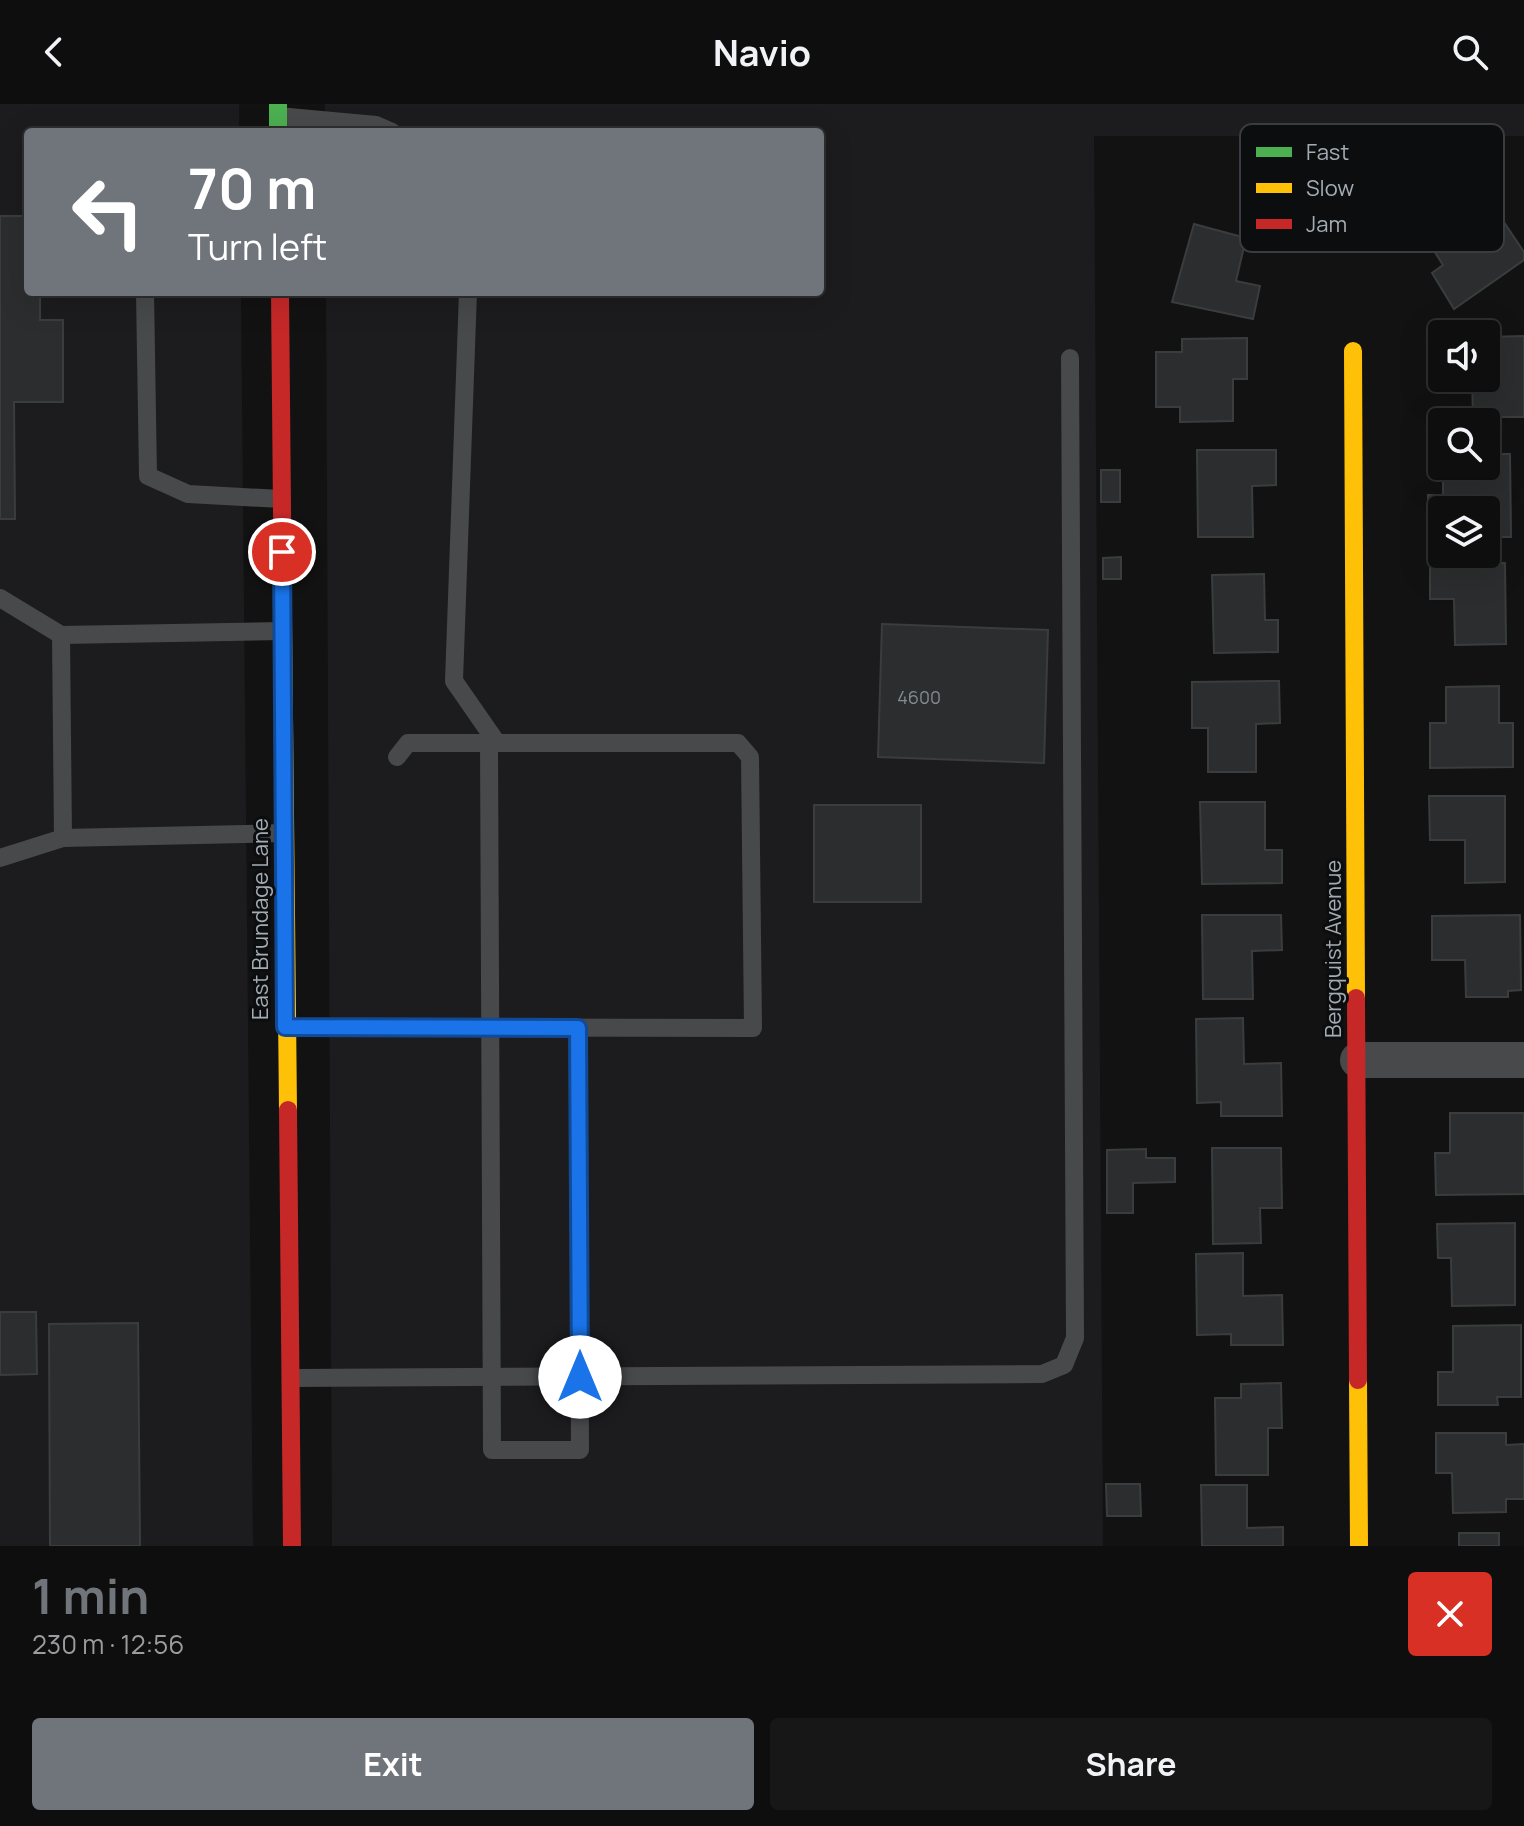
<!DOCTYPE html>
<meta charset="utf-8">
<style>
body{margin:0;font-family:Manrope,sans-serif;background:#171717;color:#f1f3f6;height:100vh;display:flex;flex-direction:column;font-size:30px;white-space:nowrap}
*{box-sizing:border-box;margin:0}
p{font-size:26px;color:#9b9c9e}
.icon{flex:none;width:44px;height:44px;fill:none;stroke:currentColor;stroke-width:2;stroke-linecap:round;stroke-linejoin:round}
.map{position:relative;height:1442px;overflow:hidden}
.panel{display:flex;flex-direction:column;background:#0e0e0e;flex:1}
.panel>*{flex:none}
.banner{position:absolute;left:24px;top:24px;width:800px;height:168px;border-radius:8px;box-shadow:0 8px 32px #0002,0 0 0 2px #2e2e2e;background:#70757b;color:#fff;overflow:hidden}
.tools{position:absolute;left:1428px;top:216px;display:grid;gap:16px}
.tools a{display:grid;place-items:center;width:72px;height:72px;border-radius:8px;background:#0e0e0e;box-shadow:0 8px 32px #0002,0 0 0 2px #2e2e2e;font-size:40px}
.pin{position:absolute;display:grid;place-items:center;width:68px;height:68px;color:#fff;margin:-34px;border:4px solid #fff;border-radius:50%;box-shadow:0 2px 8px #0007}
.me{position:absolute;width:88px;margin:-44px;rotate:0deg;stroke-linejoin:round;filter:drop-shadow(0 0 6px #0008)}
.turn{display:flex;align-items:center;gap:28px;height:168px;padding:0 32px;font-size:36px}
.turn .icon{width:104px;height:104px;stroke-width:2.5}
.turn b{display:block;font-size:56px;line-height:68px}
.round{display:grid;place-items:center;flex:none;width:84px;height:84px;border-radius:8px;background:#171717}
.summary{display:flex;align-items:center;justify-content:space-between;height:136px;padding:0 32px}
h1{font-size:48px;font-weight:700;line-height:60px;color:#70757b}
.primary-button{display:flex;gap:16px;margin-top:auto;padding:16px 32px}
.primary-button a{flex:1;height:92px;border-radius:8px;background:#70757b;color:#fff;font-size:32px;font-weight:700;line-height:92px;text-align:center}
.primary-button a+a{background:#171717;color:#f1f3f6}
header{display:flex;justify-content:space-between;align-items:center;height:104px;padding:0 32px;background:#0e0e0e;font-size:36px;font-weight:700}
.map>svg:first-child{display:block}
</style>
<header><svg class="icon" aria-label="back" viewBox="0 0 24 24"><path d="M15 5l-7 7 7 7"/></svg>Navio<svg class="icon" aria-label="search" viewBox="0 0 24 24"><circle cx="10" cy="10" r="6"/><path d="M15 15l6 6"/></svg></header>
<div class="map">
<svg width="1524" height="1442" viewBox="0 0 1524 1442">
<rect width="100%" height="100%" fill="#121212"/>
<!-- built -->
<g fill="#1c1c1e">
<path d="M 0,0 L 239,0 L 239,28 L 28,28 L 28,188 L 241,188 L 253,1442 L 0,1442 Z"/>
<path d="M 325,0 L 1524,0 L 1524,32 L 1094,32 L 1103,1442 L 332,1442 L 326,188 L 820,188 L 820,28 L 325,28 Z"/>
</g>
<!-- building -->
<g fill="#2c2d2e" stroke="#3a3d3e" stroke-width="2">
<path d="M 1483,87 L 1524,148 L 1524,156 L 1454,205 L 1432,169 L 1443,161 L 1422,128 Z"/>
<path d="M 0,112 L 28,112 L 28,188 L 40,188 L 40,216 L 63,216 L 63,298 L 14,298 L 15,415 L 0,415 Z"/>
<path d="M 1194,120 L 1246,134 L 1236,177 L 1260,182 L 1253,215 L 1172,198 Z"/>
<path d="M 1524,232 L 1524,313 L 1473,313 L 1472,274 L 1486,274 L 1486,233 Z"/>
<path d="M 1247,234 L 1247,275 L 1233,275 L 1233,317 L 1180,318 L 1180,303 L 1156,303 L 1156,248 L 1182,248 L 1182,235 Z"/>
<path d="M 1197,346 L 1276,346 L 1276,381 L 1252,382 L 1253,433 L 1198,433 Z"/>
<path d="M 1486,350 L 1510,350 L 1511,433 L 1486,433 L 1486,406 L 1442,406 L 1442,433 L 1428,433 L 1428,391 L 1443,391 L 1443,362 L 1486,362 Z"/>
<rect x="1101" y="366" width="19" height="32"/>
<path d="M 1121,453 L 1121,475 L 1103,475 L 1103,454 Z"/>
<path d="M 1505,459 L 1506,540 L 1455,541 L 1454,495 L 1430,495 L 1430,460 Z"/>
<path d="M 1264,470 L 1265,516 L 1278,516 L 1278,548 L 1214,549 L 1212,471 Z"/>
<path d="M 882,520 L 1048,526 L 1044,659 L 878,653 Z"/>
<path d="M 1279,577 L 1280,619 L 1256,620 L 1256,668 L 1208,668 L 1208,624 L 1192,624 L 1192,578 Z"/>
<path d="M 1499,582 L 1499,619 L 1513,619 L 1513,663 L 1430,664 L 1430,619 L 1446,619 L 1446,583 Z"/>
<path d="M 1429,692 L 1505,692 L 1505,778 L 1465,779 L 1465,736 L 1430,736 Z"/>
<path d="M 1200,698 L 1265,698 L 1265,746 L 1282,746 L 1282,779 L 1202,780 Z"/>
<rect x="814" y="701" width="107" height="97"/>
<path d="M 1202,811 L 1281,811 L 1282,846 L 1252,847 L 1253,895 L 1203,895 Z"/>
<path d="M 1520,811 L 1521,886 L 1508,887 L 1508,893 L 1466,893 L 1465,856 L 1432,856 L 1432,812 Z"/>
<path d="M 1243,914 L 1244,960 L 1281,959 L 1282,1012 L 1221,1012 L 1221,998 L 1197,999 L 1196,915 Z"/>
<path d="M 1450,1009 L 1524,1009 L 1524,1090 L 1436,1091 L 1435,1049 L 1450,1049 Z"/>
<path d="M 1212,1044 L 1281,1044 L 1282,1104 L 1260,1104 L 1261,1139 L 1213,1140 Z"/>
<path d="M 1146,1045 L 1146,1054 L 1175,1054 L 1175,1078 L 1133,1079 L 1133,1109 L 1107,1109 L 1107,1046 Z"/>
<path d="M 1515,1119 L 1515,1201 L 1452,1202 L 1451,1154 L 1438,1154 L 1437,1120 Z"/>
<path d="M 1243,1149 L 1243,1192 L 1282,1191 L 1283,1241 L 1231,1241 L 1231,1230 L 1197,1231 L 1196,1150 Z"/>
<path d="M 0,1208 L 36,1208 L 37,1270 L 0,1271 Z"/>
<path d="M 138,1219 L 140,1442 L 50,1442 L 49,1220 Z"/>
<path d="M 1521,1221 L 1521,1293 L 1497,1293 L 1498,1301 L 1438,1301 L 1438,1268 L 1453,1268 L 1453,1222 Z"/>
<path d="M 1281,1279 L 1282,1324 L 1268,1324 L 1268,1371 L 1216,1371 L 1215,1294 L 1241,1294 L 1241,1280 Z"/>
<path d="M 1436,1329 L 1506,1329 L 1506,1341 L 1524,1340 L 1524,1395 L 1506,1395 L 1506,1408 L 1453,1409 L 1452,1369 L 1436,1369 Z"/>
<path d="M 1106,1380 L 1140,1380 L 1141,1412 L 1107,1412 Z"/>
<path d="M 1201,1381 L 1247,1381 L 1247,1424 L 1283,1423 L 1283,1442 L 1202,1442 Z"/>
<rect x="1459" y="1429" width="40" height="13"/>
</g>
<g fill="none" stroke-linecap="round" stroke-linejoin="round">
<!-- lane -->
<g stroke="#47494b" stroke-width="18">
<path d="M 278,12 L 376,21 L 392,28"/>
<path d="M 145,188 L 148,372 L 188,390 L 281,395"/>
<path d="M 468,188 L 454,577 L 497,639"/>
<path d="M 0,494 L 61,531 L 282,527"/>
<path d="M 61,531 L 63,734"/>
<path d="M 397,653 L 408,639 L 489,639 L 492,1346 L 580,1346 L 578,924"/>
<path d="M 0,754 L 63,734 L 284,729"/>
<path d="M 285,923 L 753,924 L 750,653 L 738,639 L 489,639"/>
<path d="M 291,1274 L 1042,1270 L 1064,1261 L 1075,1234 L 1070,254"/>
</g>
<!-- street -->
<path stroke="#47494b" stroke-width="36" d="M 1358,956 L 1524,956"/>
<!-- fast -->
<path stroke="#4caf50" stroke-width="18" d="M 278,0 L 278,28"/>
<!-- slow -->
<g stroke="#ffc107" stroke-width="18">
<path d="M 1353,247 L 1356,894"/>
<path d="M 283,513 L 288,1006"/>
<path d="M 1358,1276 L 1359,1442"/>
</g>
<!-- jam -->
<g stroke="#c62828" stroke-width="18">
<path d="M 280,188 L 283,513"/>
<path d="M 1356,894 L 1358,1276"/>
<path d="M 288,1006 L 292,1442"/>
</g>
</g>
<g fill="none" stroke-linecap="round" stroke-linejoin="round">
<defs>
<path id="route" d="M 282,448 L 285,923 L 578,924 L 580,1273"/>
</defs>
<!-- route casing -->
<use href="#route" stroke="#114b97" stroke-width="20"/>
<!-- route -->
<use href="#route" stroke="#1a73e8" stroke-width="14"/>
</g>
<g text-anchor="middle" stroke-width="6" stroke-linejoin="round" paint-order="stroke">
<!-- number labels -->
<g font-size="18" fill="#858c92">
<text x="919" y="600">4600</text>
</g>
<!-- street labels -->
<g font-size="22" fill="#a3abb3" stroke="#0c0d0e">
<text transform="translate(260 815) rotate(-90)" y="8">East Brundage Lane</text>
<text transform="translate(1333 845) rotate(-90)" y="8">Bergquist Avenue</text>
</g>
</g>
<!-- legend -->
<rect x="1240" y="20" width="264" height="128" rx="12" fill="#0c0d0e" stroke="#393c40" stroke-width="2"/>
<rect x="1256" y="43" width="36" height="10" fill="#4caf50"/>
<rect x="1256" y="79" width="36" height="10" fill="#ffc107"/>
<rect x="1256" y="115" width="36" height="10" fill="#c62828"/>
<g font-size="22" fill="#a3abb3">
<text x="1306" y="56">Fast</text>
<text x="1306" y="92">Slow</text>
<text x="1306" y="128">Jam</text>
</g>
</svg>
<div class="tools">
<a><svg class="icon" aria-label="sound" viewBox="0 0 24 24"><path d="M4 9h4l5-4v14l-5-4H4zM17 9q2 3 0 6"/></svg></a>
<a><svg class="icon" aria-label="search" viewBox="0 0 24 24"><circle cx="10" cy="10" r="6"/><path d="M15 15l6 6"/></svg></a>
<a><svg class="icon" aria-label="layers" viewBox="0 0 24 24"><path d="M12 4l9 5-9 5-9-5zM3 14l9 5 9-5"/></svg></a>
</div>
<div class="pin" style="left:282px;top:448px;background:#d93025"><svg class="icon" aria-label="arrive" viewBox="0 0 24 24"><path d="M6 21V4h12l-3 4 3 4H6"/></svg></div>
<svg class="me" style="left:580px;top:1273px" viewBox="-20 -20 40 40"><circle r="19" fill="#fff"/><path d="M0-13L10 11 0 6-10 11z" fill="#1a73e8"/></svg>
<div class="banner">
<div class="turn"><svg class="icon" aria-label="left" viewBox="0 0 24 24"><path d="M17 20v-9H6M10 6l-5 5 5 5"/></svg><div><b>70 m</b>Turn left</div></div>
</div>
</div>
<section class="panel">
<div class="summary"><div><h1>1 min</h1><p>230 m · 12:56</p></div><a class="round" style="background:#d93025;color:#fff"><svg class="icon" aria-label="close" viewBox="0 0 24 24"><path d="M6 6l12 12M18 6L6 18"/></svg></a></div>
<div class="primary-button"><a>Exit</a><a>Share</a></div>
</section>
